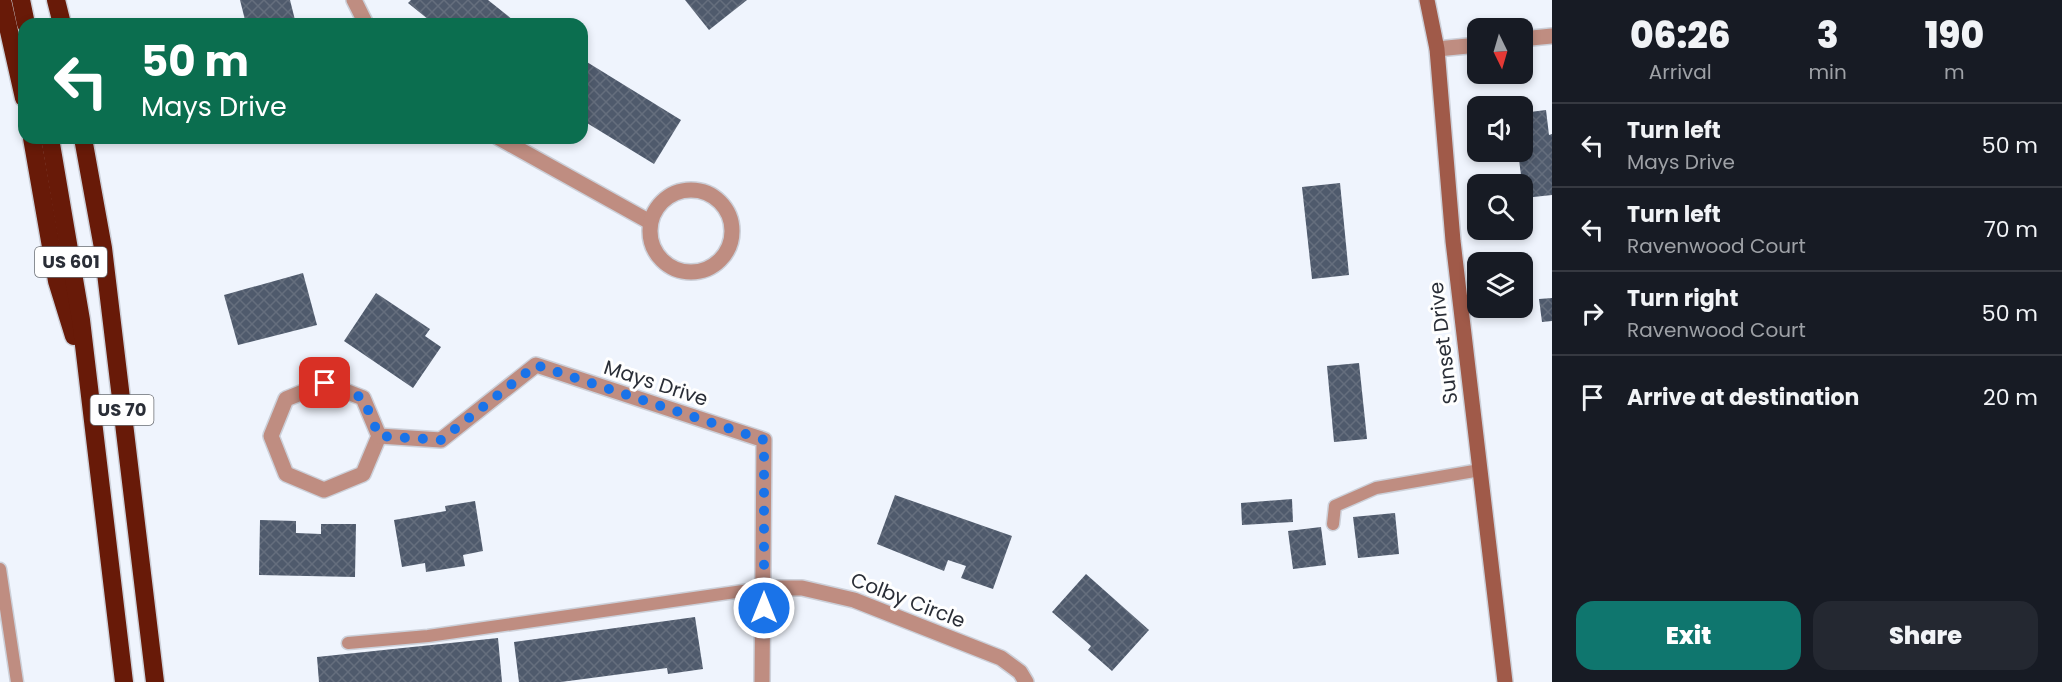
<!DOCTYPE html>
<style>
body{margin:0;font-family:Poppins,sans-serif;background:#242831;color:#f1f3f6;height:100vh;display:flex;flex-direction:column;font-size:22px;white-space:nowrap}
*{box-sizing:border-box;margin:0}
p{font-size:20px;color:#9ea1a6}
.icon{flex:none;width:33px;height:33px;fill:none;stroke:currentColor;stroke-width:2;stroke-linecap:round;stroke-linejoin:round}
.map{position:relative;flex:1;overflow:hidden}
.panel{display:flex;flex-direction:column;background:#171b24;width:510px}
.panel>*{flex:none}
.top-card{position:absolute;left:18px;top:18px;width:570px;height:126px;border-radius:18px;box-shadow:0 3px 9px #0003;background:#0b6e4f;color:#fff;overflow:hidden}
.needle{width:39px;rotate:175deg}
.fabs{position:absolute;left:1467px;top:18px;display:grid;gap:12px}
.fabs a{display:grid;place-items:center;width:66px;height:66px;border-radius:12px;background:#171b24;box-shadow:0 3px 9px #0003;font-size:30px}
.pin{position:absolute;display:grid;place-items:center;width:51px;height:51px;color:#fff;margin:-26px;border-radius:12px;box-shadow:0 3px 9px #0006}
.me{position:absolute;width:66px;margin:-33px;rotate:0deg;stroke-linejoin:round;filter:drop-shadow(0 0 4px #0008)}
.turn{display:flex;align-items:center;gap:21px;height:126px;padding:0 24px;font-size:27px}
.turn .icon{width:78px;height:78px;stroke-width:2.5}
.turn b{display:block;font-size:42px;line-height:51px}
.eta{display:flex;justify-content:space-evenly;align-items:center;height:102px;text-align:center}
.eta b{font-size:36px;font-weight:800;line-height:42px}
.action{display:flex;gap:12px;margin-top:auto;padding:12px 24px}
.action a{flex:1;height:69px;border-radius:18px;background:#0f766e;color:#fff;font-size:24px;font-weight:800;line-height:69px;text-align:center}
.action a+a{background:#242831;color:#f1f3f6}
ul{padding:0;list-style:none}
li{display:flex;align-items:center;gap:18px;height:84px;padding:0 24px;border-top:2px solid #363941}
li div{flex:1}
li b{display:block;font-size:22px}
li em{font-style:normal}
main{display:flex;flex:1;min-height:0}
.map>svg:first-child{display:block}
</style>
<main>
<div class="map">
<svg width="1552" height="682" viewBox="0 0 1552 682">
<defs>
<pattern id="building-cross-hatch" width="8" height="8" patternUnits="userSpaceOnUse" patternTransform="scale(1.5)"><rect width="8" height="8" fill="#4f5a6c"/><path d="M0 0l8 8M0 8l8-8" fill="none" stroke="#656e7d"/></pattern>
</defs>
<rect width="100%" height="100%" fill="#eff4fd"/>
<!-- building -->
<g fill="url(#building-cross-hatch)">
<path d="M 240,0 L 290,0 L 296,24 L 246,24 Z"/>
<path d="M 411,0 L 488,0 L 518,24 L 434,24 L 408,3 Z"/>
<path d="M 685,0 L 747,0 L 709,30 Z"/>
<path d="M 582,59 L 681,120 L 654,164 L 582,120 Z"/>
<path d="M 1546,110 L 1549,135 L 1552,134 L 1552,195 L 1524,198 L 1518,152 L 1522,152 L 1522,113 Z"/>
<path d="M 1340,183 L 1349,275 L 1312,279 L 1302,187 Z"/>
<path d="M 303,273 L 317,325 L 238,345 L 224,295 Z"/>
<path d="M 376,293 L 430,329 L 425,336 L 441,347 L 413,388 L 344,341 Z"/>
<path d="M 1552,298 L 1552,321 L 1542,322 L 1539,299 Z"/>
<path d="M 1359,363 L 1367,439 L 1334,442 L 1327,366 Z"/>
<path d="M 895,495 L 1012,536 L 993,589 L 961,578 L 966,566 L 948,560 L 944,571 L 877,544 Z"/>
<path d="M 1292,499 L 1293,522 L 1242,525 L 1241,503 Z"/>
<path d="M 475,501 L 483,551 L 463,555 L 465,566 L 426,572 L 425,563 L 402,567 L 394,520 L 446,511 L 445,506 Z"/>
<path d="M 1395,513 L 1399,554 L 1358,558 L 1353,517 Z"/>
<path d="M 260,520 L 296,521 L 296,533 L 321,534 L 321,524 L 356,524 L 355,577 L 259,575 Z"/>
<path d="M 1321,527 L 1326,565 L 1293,569 L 1288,531 Z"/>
<path d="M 1086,574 L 1149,630 L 1112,671 L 1088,650 L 1091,646 L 1052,612 Z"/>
<path d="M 695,617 L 703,669 L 668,674 L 667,668 L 561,682 L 519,682 L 514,642 Z"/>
<path d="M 498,638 L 502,682 L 319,682 L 317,657 Z"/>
</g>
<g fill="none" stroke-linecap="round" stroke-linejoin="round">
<defs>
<g id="lane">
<path d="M 1333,524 L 1335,506 L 1376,488 L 1480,470"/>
<path d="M 0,569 L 17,682"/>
<path d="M 348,643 L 428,636 L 764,588"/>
</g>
<g id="street">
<path d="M 354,0 L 366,24"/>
<path d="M 1522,39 L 1552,36"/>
<path d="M 1437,49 L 1478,45"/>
<path d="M 499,138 L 650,222"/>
<circle cx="691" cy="231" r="41"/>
<path d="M 325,383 L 363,398 L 379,436 L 363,474 L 324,490 L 286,474 L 271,436 L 286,399 Z"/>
<path d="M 379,436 L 441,440 L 536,365 L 764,440 L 762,682"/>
<path d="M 764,588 L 802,588 L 854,600 L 1001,658 L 1020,672 L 1026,682"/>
</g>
<path id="secondary" d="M 1427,0 L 1437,49 L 1453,241 L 1505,682"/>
<g id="highway">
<path d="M 2,0 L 24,98"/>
<path d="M 21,0 L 26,24"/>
<path d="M 56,0 L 62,24"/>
<path d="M 32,138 L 57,281 L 74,336"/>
<path d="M 50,138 L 81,320 L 124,682"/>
<path d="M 83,138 L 103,248 L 155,682"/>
</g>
</defs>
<!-- lane casing -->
<use href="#lane" stroke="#ccd0d9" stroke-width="15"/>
<!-- street casing -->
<use href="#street" stroke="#ccd0d9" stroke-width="18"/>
<!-- secondary casing -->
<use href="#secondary" stroke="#ccd0d9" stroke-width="18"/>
<!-- highway casing -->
<use href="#highway" stroke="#ccd0d9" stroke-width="21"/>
<!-- lane -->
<use href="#lane" stroke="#bf8d81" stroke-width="12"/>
<!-- street -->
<use href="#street" stroke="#bf8d81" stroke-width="15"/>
<!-- secondary -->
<use href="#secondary" stroke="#a05a49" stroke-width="15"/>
<!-- highway -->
<use href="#highway" stroke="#681a08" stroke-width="18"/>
</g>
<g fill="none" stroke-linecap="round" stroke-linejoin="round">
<!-- route -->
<path stroke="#1a73e8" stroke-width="10" stroke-dasharray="0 18" d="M 325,383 L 363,398 L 379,436 L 441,440 L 536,365 L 764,440 L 764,608"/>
</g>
<g text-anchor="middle" stroke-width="6" stroke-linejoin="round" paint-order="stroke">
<!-- shield labels -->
<g fill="#fff" stroke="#6a6d73" stroke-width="1.5">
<rect x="35" y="247" width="72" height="30" rx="4.5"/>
<rect x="90.5" y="395" width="63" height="30" rx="4.5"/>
</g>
<g font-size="18" font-weight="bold" fill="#2a2e37">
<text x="71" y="268">US 601</text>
<text x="122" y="416">US 70</text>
</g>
<!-- street labels -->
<g font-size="20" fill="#2a2e37" stroke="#fff">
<text transform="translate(1443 343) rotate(-97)" y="7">Sunset Drive</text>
<text transform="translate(656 383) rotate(18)" y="7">Mays Drive</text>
<text transform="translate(908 600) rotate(21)" y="7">Colby Circle</text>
</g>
</g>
</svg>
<div class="fabs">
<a><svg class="needle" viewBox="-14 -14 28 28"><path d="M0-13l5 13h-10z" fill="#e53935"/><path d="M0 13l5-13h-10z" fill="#9ea1a6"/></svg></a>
<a><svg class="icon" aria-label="sound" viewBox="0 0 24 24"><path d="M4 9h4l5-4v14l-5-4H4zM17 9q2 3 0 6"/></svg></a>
<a><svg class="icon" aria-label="search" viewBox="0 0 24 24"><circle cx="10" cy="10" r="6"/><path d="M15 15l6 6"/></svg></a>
<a><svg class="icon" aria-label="layers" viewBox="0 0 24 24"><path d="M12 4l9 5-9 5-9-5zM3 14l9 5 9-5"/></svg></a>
</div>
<div class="pin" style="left:325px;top:383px;background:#d93025"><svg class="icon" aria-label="arrive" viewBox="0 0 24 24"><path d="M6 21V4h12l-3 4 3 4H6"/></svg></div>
<svg class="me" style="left:764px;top:608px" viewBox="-20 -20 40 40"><circle r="17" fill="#1a73e8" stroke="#fff" stroke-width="3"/><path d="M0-11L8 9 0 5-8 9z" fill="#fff"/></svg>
<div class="top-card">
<div class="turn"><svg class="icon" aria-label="left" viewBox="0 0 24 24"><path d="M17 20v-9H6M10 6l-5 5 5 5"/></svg><div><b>50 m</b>Mays Drive</div></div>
</div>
</div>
<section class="panel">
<div class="eta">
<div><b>06:26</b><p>Arrival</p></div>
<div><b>3</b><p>min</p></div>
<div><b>190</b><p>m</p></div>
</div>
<ul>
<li><svg class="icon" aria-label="left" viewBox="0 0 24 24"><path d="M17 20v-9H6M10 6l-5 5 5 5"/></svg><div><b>Turn left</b><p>Mays Drive</p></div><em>50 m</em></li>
<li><svg class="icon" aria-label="left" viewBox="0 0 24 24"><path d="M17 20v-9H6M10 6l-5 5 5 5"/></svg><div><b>Turn left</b><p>Ravenwood Court</p></div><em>70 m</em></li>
<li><svg class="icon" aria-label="right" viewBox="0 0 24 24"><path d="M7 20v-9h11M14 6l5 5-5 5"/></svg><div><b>Turn right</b><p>Ravenwood Court</p></div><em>50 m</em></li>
<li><svg class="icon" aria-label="arrive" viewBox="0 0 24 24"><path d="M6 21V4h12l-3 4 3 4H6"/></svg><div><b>Arrive at destination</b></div><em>20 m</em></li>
</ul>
<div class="action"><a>Exit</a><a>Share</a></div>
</section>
</main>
